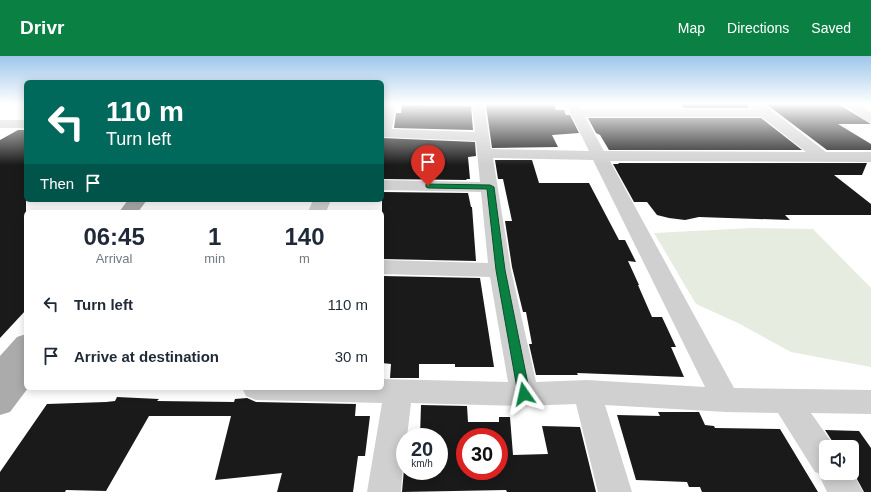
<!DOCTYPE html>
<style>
body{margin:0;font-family:Arial,sans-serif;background:#f6f6f7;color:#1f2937;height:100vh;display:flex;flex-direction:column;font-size:15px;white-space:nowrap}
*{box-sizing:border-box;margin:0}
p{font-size:13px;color:#747a83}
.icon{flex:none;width:22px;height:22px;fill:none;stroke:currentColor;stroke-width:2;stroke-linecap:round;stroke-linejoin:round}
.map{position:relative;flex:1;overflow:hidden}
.drawer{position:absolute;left:24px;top:154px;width:360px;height:180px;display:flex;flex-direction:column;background:#fff;border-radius:6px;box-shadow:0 2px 10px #0003}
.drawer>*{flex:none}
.top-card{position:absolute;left:24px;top:24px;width:360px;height:122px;border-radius:6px;box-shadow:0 2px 10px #0003;background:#00695c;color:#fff;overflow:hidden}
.tools{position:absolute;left:819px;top:384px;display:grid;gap:8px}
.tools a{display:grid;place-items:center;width:40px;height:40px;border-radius:6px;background:#fff;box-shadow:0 2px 10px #0003;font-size:20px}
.speed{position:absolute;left:396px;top:372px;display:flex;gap:8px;font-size:20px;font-weight:700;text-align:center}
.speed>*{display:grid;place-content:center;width:52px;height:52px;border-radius:50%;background:#fff;box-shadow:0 2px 10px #0003;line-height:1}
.speed small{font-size:10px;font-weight:400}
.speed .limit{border:6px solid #d22;background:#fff;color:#111}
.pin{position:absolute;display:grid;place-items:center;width:34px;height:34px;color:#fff;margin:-41px -17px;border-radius:50% 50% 50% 0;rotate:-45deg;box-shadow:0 0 4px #0007}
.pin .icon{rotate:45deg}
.me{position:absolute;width:44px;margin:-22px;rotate:349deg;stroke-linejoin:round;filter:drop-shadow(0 0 3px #0008)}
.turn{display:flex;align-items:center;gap:14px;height:84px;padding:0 16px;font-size:18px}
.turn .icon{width:52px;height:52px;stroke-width:2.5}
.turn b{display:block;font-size:28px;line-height:34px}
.then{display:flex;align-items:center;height:38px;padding:0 16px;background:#0003;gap:8px;font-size:15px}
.eta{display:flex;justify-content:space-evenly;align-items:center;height:68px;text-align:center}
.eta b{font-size:24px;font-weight:700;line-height:28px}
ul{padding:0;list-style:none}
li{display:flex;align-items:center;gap:12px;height:52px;padding:0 16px}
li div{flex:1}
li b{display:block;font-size:15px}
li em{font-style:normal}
header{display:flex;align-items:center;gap:24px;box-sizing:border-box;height:56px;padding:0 20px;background:#0b8043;color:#fff}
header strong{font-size:19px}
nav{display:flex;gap:22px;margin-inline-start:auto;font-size:14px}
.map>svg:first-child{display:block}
</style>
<header>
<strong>Drivr</strong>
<nav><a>Map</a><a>Directions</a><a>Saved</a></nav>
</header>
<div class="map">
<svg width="871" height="436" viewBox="0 0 871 436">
<rect width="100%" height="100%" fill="#fff"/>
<!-- green -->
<path fill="#e6ecdf" d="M 752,172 L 813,173 L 871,232 L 871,311 L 791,296 L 738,267 L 696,248 L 654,177 Z"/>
<!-- building -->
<g fill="#1a1a1a" fill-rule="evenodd">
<path d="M 490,48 L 554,48 L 556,54 L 564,54 L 566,59 L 570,59 L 579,77 L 552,79 L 558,91 L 492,92 L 486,49 Z"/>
<path d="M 681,48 L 747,48 L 749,52 L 684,52 Z"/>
<path d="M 766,48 L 838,48 L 871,68 L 838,68 L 871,88 L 871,94 L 827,94 Z"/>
<path d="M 402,49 L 471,50 L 473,74 L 394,72 L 396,57 L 401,57 Z"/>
<path d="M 588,62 L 761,62 L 802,94 L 609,94 L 600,79 L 596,77 Z"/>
<path d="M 18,74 L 26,74 L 26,254 L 0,282 L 0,84 Z"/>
<path d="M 382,82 L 475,86 L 476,100 L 468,101 L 470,123 L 466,123 L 467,124 L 382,123 Z"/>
<path d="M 495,104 L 532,104 L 539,127 L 589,127 L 619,184 L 625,184 L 636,206 L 628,205 L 639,229 L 638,229 L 652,261 L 662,261 L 676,291 L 671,291 L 684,321 L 577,317 L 578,319 L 536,319 L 529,288 L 532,288 L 526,256 L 523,256 L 512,211 L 505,165 L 512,165 L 503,123 L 498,123 Z"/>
<path d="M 618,107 L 867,107 L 862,119 L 834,119 L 871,148 L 871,159 L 785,159 L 790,164 L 699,161 L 685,164 L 669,162 L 657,159 L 647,146 L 634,146 L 613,108 L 619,108 Z"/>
<path d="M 382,136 L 468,137 L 471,151 L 472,151 L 476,205 L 382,203 Z"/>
<path d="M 382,220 L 480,222 L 494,311 L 455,311 L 455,308 L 419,308 L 419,322 L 390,322 L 391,308 L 382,307 Z"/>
<path d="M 117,341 L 159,343 L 157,345 L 234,346 L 235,343 L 247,342 L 256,346 L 356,348 L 355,360 L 370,360 L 365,400 L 358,400 L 353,436 L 277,436 L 282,417 L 215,424 L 231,360 L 149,360 L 106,435 L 66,434 L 65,436 L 0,436 L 0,416 L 47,348 L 106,346 L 115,345 Z"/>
<path d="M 421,349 L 467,350 L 468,366 L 499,366 L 499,361 L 510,361 L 513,399 L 548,398 L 542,370 L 580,371 L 596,436 L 507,436 L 506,434 L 402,436 L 405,402 L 405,415 L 439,415 L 439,381 L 420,381 ZM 465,381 L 499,381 L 499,415 L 465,415 Z"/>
<path d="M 658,356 L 699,356 L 705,369 L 714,370 L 715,372 L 780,373 L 818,436 L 702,436 L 700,431 L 689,431 L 687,426 L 636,424 L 617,359 L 660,360 Z"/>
<path d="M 825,374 L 859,375 L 871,392 L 871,436 L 864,436 L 852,414 L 852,391 L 836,391 Z"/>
</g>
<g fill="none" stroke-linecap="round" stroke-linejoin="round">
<!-- minor -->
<g fill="#d0d0d0" fill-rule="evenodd">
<path d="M 384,48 L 396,48 L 392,73 L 475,76 L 472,48 L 484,48 L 491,93 L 589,95 L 566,48 L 579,48 L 581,53 L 752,53 L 748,48 L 763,48 L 826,96 L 871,96 L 871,106 L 610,105 L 734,332 L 871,334 L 871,358 L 811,357 L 835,391 L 826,391 L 826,417 L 852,417 L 852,415 L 863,436 L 827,436 L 818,417 L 815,416 L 778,357 L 726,356 L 605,349 L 632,436 L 598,436 L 576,348 L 524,350 L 411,347 L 407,381 L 405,381 L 401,436 L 367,436 L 382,347 L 256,344 L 246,340 L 242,332 L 382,332 L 382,323 L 508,326 L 490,221 L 382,218 L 382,204 L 488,207 L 481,136 L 382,134 L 382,124 L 480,126 L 476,85 L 382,81 ZM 585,61 L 762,61 L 806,96 L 604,95 ZM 493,102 L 593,104 L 705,331 L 587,324 L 536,326 L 511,214 Z"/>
<path d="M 843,48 L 858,48 L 871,56 L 871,66 L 866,65 Z"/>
<rect x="0" y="64" width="26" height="8"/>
<path d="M 313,144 L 331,144 L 326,156 L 308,156 Z"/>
</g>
<!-- major -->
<g fill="#ababab" fill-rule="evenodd">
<path d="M 128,144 L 147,144 L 138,156 L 119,156 Z"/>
<path d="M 26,278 L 26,332 L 28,332 L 10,356 L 0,359 L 0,300 L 17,281 Z"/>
</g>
</g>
<!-- sky -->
<linearGradient id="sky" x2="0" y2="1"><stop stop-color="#9ec6ea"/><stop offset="0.44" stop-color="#fff"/><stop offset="1" stop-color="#fff" stop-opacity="0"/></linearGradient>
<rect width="871" height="109" fill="url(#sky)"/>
<!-- route -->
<path fill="#0b8043" stroke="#07532c" d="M 426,128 L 490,129 L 494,131 L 505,214 L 530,338 L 528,342 L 524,343 L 520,342 L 518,338 L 496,214 L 487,133 L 428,132 L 426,131 Z"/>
</svg>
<div class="tools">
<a><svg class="icon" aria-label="sound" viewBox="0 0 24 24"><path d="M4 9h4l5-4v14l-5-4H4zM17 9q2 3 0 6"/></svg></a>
</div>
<div class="speed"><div>20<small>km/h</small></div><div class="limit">30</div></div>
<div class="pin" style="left:428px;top:130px;background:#d93025"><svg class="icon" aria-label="arrive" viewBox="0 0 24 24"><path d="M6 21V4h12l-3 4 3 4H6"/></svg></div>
<svg class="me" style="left:524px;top:338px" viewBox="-20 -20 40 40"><path d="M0-17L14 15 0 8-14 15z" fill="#0b8043" stroke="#fff" stroke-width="4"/></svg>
<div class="top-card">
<div class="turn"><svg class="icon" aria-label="left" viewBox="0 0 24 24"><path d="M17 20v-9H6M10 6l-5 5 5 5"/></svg><div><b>110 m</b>Turn left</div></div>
<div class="then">Then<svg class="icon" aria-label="arrive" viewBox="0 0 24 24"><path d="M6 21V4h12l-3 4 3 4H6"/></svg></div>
</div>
<section class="drawer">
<div class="eta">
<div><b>06:45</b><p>Arrival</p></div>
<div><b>1</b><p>min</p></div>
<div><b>140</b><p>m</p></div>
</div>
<ul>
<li><svg class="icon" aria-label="left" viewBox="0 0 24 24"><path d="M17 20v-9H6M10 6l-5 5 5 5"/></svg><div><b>Turn left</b></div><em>110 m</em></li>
<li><svg class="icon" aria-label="arrive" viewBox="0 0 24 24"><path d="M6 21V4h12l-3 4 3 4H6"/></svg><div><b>Arrive at destination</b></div><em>30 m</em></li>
</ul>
</section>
</div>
